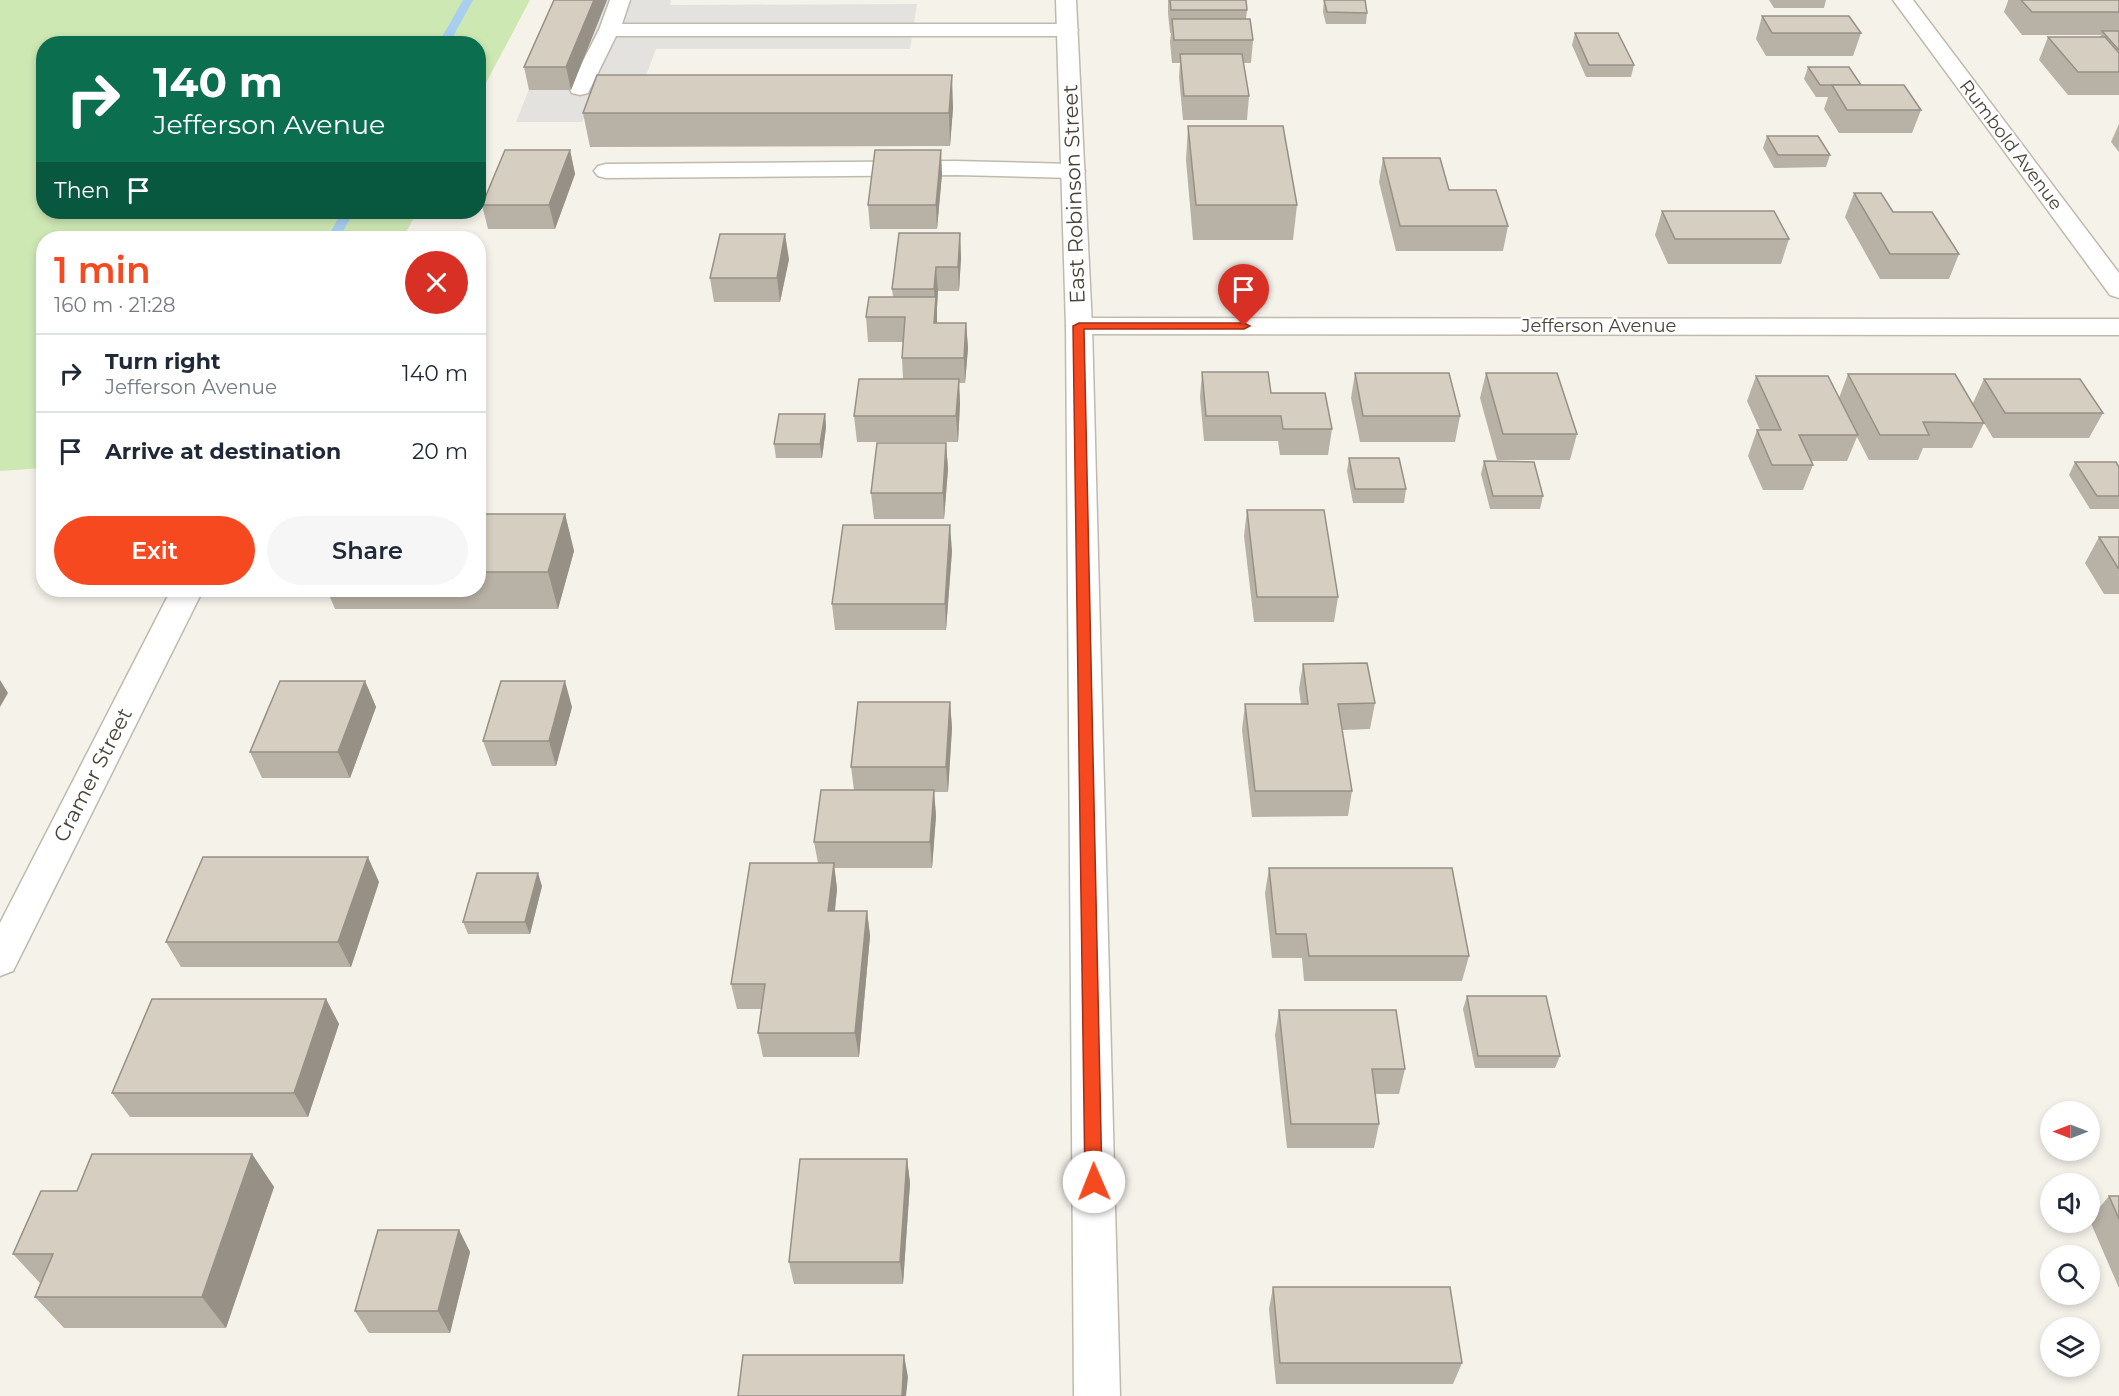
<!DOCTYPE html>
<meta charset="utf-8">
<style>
body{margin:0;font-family:Montserrat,sans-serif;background:#f6f6f7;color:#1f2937;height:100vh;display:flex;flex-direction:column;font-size:22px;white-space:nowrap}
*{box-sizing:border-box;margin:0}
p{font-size:20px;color:#747a83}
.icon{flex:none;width:33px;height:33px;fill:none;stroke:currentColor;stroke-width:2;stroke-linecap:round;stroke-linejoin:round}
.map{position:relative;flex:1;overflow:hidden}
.details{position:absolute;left:36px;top:231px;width:450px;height:366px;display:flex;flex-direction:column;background:#fff;border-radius:24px;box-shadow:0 3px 9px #0003}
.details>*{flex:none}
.top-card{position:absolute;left:36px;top:36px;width:450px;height:183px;border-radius:24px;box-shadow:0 3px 9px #0003;background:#0b6e4f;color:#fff;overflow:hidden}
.needle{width:39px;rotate:270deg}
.controls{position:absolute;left:2040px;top:1101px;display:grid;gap:12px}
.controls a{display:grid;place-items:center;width:60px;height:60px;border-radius:50%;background:#fff;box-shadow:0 3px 9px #0003;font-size:30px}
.pin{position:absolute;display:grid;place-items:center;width:51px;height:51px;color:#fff;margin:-62px -26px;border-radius:50% 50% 50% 0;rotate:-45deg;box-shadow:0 0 6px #0007}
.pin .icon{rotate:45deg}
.me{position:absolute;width:66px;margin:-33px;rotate:359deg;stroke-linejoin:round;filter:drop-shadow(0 0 4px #0008)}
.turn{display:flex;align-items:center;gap:21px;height:126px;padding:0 18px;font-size:27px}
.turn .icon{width:78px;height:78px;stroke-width:2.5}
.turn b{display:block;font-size:42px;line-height:51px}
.then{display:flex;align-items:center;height:57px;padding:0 18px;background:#0003;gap:12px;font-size:22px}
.round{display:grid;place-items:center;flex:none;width:63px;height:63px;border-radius:32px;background:#f6f6f7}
.headline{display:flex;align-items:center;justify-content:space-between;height:102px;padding:0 18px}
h1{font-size:36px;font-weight:600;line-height:45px;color:#f7491f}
.primary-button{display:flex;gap:12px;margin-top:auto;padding:12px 18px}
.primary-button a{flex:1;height:69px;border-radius:36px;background:#f7491f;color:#fff;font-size:24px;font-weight:600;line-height:69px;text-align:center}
.primary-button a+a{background:#f6f6f7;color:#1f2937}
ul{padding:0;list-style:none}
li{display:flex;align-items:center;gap:18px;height:78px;padding:0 18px;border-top:2px solid #e0e1e3}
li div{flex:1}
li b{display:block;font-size:22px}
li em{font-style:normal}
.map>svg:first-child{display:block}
</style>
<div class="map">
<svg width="2119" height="1396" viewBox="0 0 2119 1396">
<rect width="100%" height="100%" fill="#f5f2ea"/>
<!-- green -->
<path fill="#cee8b4" d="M 0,0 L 530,0 L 479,96 L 478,44 L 44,44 L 44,212 L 417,212 L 403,238 L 44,238 L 43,468 L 0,471 Z"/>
<!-- parking -->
<path fill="#e4e2de" d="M 605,0 L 671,0 L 670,5 L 917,4 L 910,49 L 656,49 L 641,89 L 597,90 L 582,122 L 516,122 L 529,89 L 568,89 Z"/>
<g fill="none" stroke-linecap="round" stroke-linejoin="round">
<!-- stream -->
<g fill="#a8cff0" fill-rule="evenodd">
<path d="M 463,0 L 473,0 L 449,44 L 438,44 Z"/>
<path d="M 342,212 L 354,212 L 339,238 L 327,238 Z"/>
</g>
<defs>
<g id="service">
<path d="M 610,0 L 630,0 L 622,24 L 1068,24 L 1075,26 L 1078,30 L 1075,34 L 1068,36 L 616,36 L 588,93 L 580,95 L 572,93 L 569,88 L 599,30 Z"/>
<path d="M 956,161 L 1073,164 L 1081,166 L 1085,171 L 1081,176 L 1073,178 L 956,175 L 606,178 L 598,176 L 594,171 L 598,166 L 606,164 Z"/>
</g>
<g id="minor">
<path d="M 1893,0 L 1913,0 L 2119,273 L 2119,298 L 2110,295 Z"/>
<path d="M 1079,318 L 2119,319 L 2119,335 L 1079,334 L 1070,332 L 1066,326 L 1070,320 Z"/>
<path d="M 171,590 L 203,590 L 13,971 L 0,976 L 0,923 Z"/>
</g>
<path id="tertiary" d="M 1056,0 L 1076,0 L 1092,326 L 1120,1396 L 1074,1396 L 1066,326 Z"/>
</defs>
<!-- service casing -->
<use href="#service" stroke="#c0baad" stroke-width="3"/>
<!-- minor casing -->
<use href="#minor" stroke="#c0baad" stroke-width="3"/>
<!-- tertiary casing -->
<use href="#tertiary" stroke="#c0baad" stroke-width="3"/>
<!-- service -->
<use href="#service" fill="#fff" fill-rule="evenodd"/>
<!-- minor -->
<use href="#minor" fill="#fff" fill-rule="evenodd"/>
<!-- tertiary -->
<use href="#tertiary" fill="#fff" fill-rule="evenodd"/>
</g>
<!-- wall -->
<g fill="#b8b1a5">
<path d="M 554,0 L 607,0 L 571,90 L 529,90 L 524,67 Z"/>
<path d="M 1168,0 L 1246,0 L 1247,10 L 1246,19 L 1253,40 L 1251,63 L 1243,63 L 1249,96 L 1247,120 L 1183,120 L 1179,77 L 1180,63 L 1172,63 L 1170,42 L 1171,33 L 1170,33 L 1168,13 Z"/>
<path d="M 1324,0 L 1367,13 L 1366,24 L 1326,24 L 1323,12 Z"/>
<path d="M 1769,0 L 1826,0 L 1824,8 L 1774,8 Z"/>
<path d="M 2008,0 L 2119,0 L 2119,95 L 2068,95 L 2039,60 L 2048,37 L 2100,37 L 2101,35 L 2022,35 L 2004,12 L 2008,1 Z"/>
<path d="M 1762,16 L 1861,33 L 1853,56 L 1766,56 L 1756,39 Z"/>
<path d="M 1575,33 L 1634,65 L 1631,77 L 1586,77 L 1572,45 Z"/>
<path d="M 1808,67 L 1861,85 L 1921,110 L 1912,133 L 1839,133 L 1824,109 L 1828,97 L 1816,97 L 1804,79 Z"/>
<path d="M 953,108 L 950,146 L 590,147 L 583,113 Z"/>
<path d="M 2119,124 L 2119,152 L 2111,142 Z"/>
<path d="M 1188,126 L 1297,205 L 1293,240 L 1193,240 L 1186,160 Z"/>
<path d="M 1767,136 L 1830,155 L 1826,167 L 1774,168 L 1763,148 Z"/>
<path d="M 570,150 L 575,174 L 555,229 L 488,229 L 482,205 Z"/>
<path d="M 1383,158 L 1508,226 L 1503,251 L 1396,251 L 1379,182 Z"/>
<path d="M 942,174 L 937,229 L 870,229 L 868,205 Z"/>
<path d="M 1854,193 L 1893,212 L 1959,254 L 1949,279 L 1880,279 L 1845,217 Z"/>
<path d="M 1662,211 L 1789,239 L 1781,264 L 1668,264 L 1655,235 Z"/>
<path d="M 960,233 L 961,258 L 959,291 L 938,291 L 937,307 L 937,323 L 966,323 L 968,348 L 965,383 L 959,383 L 960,404 L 958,442 L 857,442 L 854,416 L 903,379 L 902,358 L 903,342 L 868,342 L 866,317 L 893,297 L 892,289 Z"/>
<path d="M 789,259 L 780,302 L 714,302 L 710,278 Z"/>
<path d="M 1202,372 L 1271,393 L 1332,429 L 1328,455 L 1280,455 L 1278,441 L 1204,441 L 1200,397 Z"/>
<path d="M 1355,373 L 1460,416 L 1455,442 L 1360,442 L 1351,398 Z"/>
<path d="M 1486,373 L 1577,434 L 1570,460 L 1497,460 L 1480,398 Z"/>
<path d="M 1848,374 L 1973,403 L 1984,379 L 2103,413 L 2089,438 L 1993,438 L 1984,423 L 1972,448 L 1923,448 L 1918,460 L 1869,460 L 1857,437 L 1847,461 L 1812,461 L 1813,465 L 1803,490 L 1763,490 L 1748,456 L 1757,430 L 1760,430 L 1747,401 L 1756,376 L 1839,398 Z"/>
<path d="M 825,414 L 826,427 L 822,458 L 776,458 L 774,444 Z"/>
<path d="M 946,443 L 948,469 L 944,519 L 874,519 L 871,493 Z"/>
<path d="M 1349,458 L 1406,489 L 1404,503 L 1353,503 L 1347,471 Z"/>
<path d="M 1484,461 L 1543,496 L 1540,509 L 1490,509 L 1481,474 Z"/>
<path d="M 2075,462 L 2119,467 L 2119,509 L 2090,509 L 2069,475 Z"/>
<path d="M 1247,510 L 1338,597 L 1334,622 L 1254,622 L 1244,536 Z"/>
<path d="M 478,514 L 565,514 L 574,551 L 558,609 L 335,609 L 327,590 L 478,590 Z"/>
<path d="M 2099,537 L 2119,537 L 2119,594 L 2104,594 L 2085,563 Z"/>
<path d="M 952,551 L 946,630 L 835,630 L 832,604 Z"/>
<path d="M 1303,664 L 1375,703 L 1370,729 L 1342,730 L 1352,791 L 1348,816 L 1252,817 L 1242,730 L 1245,704 L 1301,704 L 1299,689 Z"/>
<path d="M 365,681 L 376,707 L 350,778 L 262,778 L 250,752 Z"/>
<path d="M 950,702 L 952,728 L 948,792 L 934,792 L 936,816 L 932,868 L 834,868 L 837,889 L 835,911 L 867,911 L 870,936 L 859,1057 L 763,1057 L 758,1033 L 761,1009 L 737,1009 L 731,984 L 818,863 L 814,842 L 854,790 L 851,767 Z"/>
<path d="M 572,707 L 556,766 L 492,766 L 483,741 Z"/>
<path d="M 1269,868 L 1469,956 L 1462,981 L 1304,981 L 1302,958 L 1272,958 L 1265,893 Z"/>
<path d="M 379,882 L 351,967 L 181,967 L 166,942 Z"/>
<path d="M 542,886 L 530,934 L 468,934 L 463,922 Z"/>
<path d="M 1467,996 L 1560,1056 L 1555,1068 L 1475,1068 L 1463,1009 Z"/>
<path d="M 326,999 L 339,1024 L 308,1117 L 130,1117 L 112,1093 Z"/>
<path d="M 1279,1010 L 1405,1069 L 1399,1094 L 1375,1094 L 1379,1124 L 1374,1148 L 1287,1148 L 1275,1035 Z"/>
<path d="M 252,1154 L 274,1187 L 226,1328 L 64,1328 L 35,1297 L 40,1283 L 13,1254 L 77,1191 Z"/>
<path d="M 907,1159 L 910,1183 L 903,1284 L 794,1284 L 789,1262 Z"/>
<path d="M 2109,1196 L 2119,1196 L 2119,1288 L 2090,1221 L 2090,1219 Z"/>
<path d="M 459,1230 L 470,1252 L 450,1333 L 369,1333 L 355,1311 Z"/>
<path d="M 1273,1287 L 1462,1363 L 1453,1384 L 1276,1384 L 1269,1309 Z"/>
</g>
<!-- shaded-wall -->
<g fill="#969086">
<path d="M 594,0 L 607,0 L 571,90 L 566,67 Z"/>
<path d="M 952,75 L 953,108 L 950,146 L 949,113 Z"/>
<path d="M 570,150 L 575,174 L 555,229 L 549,205 Z"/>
<path d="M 941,150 L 942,174 L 937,229 L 936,205 Z"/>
<path d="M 960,233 L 961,258 L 959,291 L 958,267 Z"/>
<path d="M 785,234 L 789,259 L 780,302 L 777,278 Z"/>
<path d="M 936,267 L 938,291 L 937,307 L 937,322 L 935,348 L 934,323 L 935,305 L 934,289 Z"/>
<path d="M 966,323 L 968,348 L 965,383 L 964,358 Z"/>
<path d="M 959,379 L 960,404 L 958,442 L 956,416 Z"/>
<path d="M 825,414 L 826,427 L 822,458 L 820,444 Z"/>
<path d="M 946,443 L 948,469 L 944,519 L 943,493 Z"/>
<path d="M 565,514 L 574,551 L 558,609 L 548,572 Z"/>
<path d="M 950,525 L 952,551 L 946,630 L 945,604 Z"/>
<path d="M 0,680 L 8,693 L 0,707 Z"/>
<path d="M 365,681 L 376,707 L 350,778 L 338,752 Z"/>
<path d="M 565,681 L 572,707 L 556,766 L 549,741 Z"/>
<path d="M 950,702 L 952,728 L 948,792 L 946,767 Z"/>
<path d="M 934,790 L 936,816 L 932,868 L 930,842 Z"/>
<path d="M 368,857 L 379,882 L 351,967 L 338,942 Z"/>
<path d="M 834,863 L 837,889 L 832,936 L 828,911 Z"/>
<path d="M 538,873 L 542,886 L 530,934 L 525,922 Z"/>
<path d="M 867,911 L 870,936 L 859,1057 L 855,1033 Z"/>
<path d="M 326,999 L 339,1024 L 308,1117 L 294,1093 Z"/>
<path d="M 252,1154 L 274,1187 L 226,1328 L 202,1297 Z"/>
<path d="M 907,1159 L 910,1183 L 903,1284 L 900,1262 Z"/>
<path d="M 459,1230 L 470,1252 L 450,1333 L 438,1311 Z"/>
<path d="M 904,1355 L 908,1377 L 906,1396 L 902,1396 Z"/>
</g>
<!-- building -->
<g fill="#d6cec0" stroke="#969086" stroke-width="1.5">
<path d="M 554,0 L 594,0 L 566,67 L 524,67 Z"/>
<path d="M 1170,0 L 1246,0 L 1247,10 L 1171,10 Z"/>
<path d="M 1324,0 L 1365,0 L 1367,13 L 1327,12 Z"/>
<path d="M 2021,0 L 2119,0 L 2119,12 L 2032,12 Z"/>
<path d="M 1762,16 L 1849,16 L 1861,33 L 1772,33 Z"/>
<path d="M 1172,19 L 1250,19 L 1253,40 L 1174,40 Z"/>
<path d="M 2102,31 L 2119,31 L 2119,50 Z"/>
<path d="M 1575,33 L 1618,33 L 1634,65 L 1589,65 Z"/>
<path d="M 2048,37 L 2105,37 L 2119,53 L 2119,72 L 2078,72 Z"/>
<path d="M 1180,54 L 1242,54 L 1249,96 L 1184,96 Z"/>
<path d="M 1808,67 L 1849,67 L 1861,85 L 1820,85 Z"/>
<path d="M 597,75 L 952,75 L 949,113 L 583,113 Z"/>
<path d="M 1832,85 L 1904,85 L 1921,110 L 1847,110 Z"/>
<path d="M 1188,126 L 1283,126 L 1297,205 L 1196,205 Z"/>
<path d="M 1767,136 L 1818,136 L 1830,155 L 1778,155 Z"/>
<path d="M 505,150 L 570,150 L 549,205 L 482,205 Z"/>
<path d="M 875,150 L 941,150 L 936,205 L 868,205 Z"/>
<path d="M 1383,158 L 1440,158 L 1449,190 L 1496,190 L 1508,226 L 1400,226 Z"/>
<path d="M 1854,193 L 1881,193 L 1893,212 L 1932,212 L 1959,254 L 1890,254 Z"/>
<path d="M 1662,211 L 1774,211 L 1789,239 L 1675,239 Z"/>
<path d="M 899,233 L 960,233 L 958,267 L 936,267 L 934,289 L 892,289 Z"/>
<path d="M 720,234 L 785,234 L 777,278 L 710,278 Z"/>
<path d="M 869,297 L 936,297 L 934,323 L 966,323 L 964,358 L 902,358 L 905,317 L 866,317 Z"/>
<path d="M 1202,372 L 1268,372 L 1271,393 L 1325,393 L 1332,429 L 1283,429 L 1281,416 L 1206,416 Z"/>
<path d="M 1355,373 L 1449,373 L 1460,416 L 1363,416 Z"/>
<path d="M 1486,373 L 1557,373 L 1577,434 L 1503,434 Z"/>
<path d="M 1848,374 L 1955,374 L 1984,423 L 1923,422 L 1929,435 L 1880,435 Z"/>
<path d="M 1756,376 L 1828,376 L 1858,435 L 1799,435 L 1813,465 L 1772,465 L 1757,430 L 1781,430 Z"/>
<path d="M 859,379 L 959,379 L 956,416 L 854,416 Z"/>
<path d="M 1984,379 L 2080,379 L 2103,413 L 2005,413 Z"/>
<path d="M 779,414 L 825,414 L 820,444 L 774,444 Z"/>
<path d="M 877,443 L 946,443 L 943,493 L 871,493 Z"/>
<path d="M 1349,458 L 1399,458 L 1406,489 L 1355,489 Z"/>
<path d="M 1484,461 L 1534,462 L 1543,496 L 1493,496 Z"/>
<path d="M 2075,462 L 2116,462 L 2119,467 L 2119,496 L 2097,496 Z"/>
<path d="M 1247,510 L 1324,510 L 1338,597 L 1257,597 Z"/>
<path d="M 478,514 L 565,514 L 548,572 L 478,572 Z"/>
<path d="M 843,525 L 950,525 L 945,604 L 832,604 Z"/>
<path d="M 2099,537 L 2119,537 L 2119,568 L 2118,568 Z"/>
<path d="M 1367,663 L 1375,703 L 1338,704 L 1352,791 L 1255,791 L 1245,704 L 1308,704 L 1303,664 Z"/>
<path d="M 280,681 L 365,681 L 338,752 L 250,752 Z"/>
<path d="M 501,681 L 565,681 L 549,741 L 483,741 Z"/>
<path d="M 858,702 L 950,702 L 946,767 L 851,767 Z"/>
<path d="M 821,790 L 934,790 L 930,842 L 814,842 Z"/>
<path d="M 203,857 L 368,857 L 338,942 L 166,942 Z"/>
<path d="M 750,863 L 834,863 L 828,911 L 867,911 L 855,1033 L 758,1033 L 765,984 L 731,984 Z"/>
<path d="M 1269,868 L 1452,868 L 1469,956 L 1309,956 L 1306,934 L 1276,934 Z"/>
<path d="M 477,873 L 538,873 L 525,922 L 463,922 Z"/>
<path d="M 1467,996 L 1546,996 L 1560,1056 L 1478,1056 Z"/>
<path d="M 152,999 L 326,999 L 294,1093 L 112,1093 Z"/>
<path d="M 1279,1010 L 1396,1010 L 1405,1069 L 1372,1069 L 1379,1124 L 1291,1124 Z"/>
<path d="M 92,1154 L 252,1154 L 202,1297 L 35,1297 L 53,1254 L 13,1254 L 41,1191 L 77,1191 Z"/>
<path d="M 800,1159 L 907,1159 L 900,1262 L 789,1262 Z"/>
<path d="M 2109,1196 L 2119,1196 L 2119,1219 Z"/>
<path d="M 378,1230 L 459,1230 L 438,1311 L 355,1311 Z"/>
<path d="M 1273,1287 L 1450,1287 L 1462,1363 L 1280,1363 Z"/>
<path d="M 743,1355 L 904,1355 L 902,1396 L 738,1396 Z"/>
</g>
<!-- route -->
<path fill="#f7491f" stroke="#a12f14" stroke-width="1.5" d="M 1079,323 L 1244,323 L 1250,326 L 1244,329 L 1084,329 L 1102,1182 L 1100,1188 L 1094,1190 L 1087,1188 L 1085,1182 L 1073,326 Z"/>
<g text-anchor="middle" stroke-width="4.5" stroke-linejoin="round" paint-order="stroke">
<!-- far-street labels -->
<g font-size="18" fill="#494338" stroke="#fff">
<text transform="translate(2011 145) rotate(53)" y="6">Rumbold Avenue</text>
<text x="1599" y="332">Jefferson Avenue</text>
</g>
<!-- street labels -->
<g font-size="21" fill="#494338" stroke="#fff">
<text transform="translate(1074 194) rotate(-92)" y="7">East Robinson Street</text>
<text transform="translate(93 775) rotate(-63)" y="7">Cramer Street</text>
</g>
</g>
</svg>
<div class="controls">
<a><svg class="needle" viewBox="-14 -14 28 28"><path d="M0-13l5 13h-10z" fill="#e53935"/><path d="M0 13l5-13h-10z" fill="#747a83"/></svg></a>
<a><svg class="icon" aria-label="sound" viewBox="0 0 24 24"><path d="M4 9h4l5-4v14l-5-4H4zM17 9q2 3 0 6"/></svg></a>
<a><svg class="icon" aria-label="search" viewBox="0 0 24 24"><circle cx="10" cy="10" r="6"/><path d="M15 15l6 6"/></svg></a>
<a><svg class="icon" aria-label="layers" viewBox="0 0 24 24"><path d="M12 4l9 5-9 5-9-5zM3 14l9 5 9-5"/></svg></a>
</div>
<div class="pin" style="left:1244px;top:326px;background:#d93025"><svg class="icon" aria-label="arrive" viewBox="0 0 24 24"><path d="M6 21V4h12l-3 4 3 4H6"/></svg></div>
<svg class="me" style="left:1094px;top:1182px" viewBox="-20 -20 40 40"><circle r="19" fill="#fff"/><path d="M0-13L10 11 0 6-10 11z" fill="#f7491f"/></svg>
<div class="top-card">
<div class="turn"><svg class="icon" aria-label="right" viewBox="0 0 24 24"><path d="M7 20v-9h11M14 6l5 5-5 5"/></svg><div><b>140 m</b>Jefferson Avenue</div></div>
<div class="then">Then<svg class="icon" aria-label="arrive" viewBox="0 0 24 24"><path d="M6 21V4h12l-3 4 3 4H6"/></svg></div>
</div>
<section class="details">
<div class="headline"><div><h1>1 min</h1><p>160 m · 21:28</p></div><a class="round" style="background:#d93025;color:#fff"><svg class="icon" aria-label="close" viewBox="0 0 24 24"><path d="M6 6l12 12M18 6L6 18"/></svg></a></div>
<ul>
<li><svg class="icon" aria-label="right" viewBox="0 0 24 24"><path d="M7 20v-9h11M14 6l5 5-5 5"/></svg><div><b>Turn right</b><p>Jefferson Avenue</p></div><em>140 m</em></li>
<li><svg class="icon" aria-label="arrive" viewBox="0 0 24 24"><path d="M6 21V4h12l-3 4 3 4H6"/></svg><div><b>Arrive at destination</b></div><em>20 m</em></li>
</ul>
<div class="primary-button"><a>Exit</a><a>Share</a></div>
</section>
</div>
